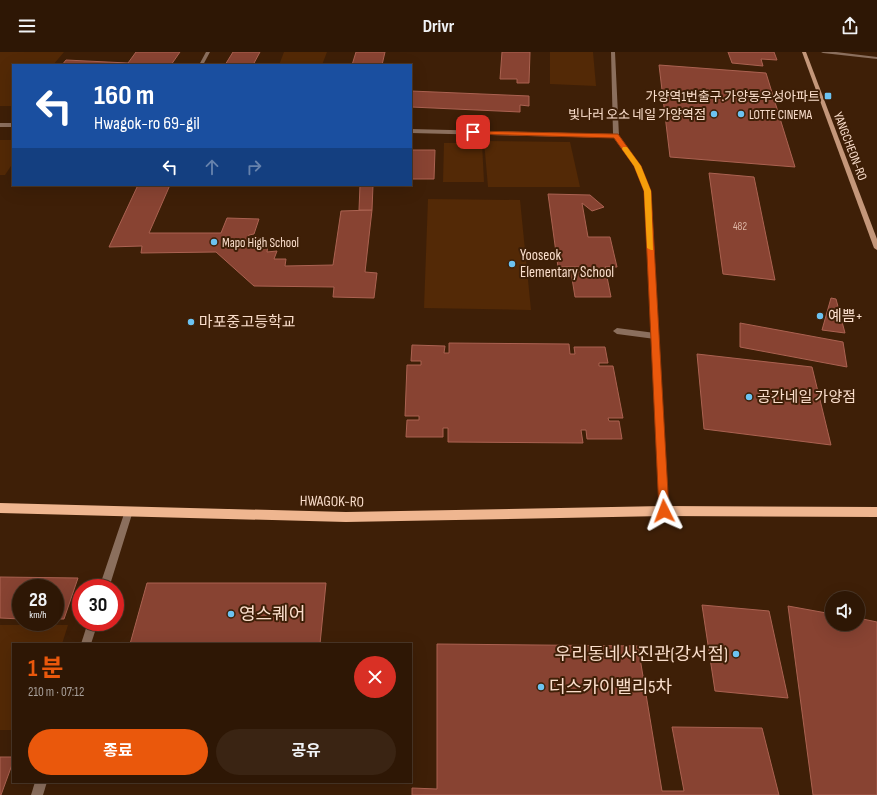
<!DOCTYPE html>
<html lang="ko">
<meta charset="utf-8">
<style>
body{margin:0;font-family:"Sofia Sans Condensed","Noto Sans KR",sans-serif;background:#3a2413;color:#f1f3f6;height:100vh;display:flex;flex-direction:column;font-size:15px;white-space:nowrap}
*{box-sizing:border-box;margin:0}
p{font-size:13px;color:#a79f9a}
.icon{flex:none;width:22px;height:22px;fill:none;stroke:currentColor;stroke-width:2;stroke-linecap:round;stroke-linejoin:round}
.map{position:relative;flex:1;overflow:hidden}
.sheet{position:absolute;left:12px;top:591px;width:400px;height:140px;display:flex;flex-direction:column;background:#2e1705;border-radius:0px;box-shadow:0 4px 16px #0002,0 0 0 1px #493627}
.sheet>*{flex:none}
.banner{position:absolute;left:12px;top:12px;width:400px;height:122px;border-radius:0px;box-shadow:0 4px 16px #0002,0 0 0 1px #493627;background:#1a4fa0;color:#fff;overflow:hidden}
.buttons{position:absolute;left:825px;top:539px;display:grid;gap:8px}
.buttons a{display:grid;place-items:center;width:40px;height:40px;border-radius:50%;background:#2e1705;box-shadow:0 4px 16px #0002,0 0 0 1px #493627;font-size:20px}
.speed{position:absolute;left:12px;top:527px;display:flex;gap:8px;font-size:20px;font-weight:700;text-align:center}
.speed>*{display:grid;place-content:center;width:52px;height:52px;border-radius:50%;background:#2e1705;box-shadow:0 4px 16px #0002,0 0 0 1px #493627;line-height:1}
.speed small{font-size:10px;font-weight:400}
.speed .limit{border:6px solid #d22;background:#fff;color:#111}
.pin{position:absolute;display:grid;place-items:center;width:34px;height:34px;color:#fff;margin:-17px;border-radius:8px;box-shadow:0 2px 6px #0006}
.me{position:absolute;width:44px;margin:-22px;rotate:357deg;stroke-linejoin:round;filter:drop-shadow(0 0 3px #0008)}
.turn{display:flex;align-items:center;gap:14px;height:84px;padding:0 16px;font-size:18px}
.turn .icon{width:52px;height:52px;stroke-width:2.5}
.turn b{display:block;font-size:28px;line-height:34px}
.lanes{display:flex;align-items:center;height:38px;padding:0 16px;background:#0003;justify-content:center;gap:20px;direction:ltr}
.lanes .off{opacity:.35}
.round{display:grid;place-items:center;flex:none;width:42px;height:42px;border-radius:21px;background:#3a2413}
.head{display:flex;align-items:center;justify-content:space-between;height:68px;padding:0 16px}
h1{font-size:24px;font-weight:700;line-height:30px;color:#ea580c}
.action{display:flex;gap:8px;margin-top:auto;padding:8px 16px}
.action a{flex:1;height:46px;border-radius:24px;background:#ea580c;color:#fff;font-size:16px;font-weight:700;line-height:46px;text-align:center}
.action a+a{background:#3a2413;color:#f1f3f6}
header{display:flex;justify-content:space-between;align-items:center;height:52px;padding:0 16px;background:#2e1705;font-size:18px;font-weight:700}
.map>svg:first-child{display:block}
</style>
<header><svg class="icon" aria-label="menu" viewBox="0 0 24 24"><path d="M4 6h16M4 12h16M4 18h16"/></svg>Drivr<svg class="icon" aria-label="share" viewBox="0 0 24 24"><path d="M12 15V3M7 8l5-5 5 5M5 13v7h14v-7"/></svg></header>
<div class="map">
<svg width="877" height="743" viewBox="0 0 877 743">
<rect width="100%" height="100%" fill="#3e1f07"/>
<!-- green -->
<g fill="#532906">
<path d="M 0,0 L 64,0 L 53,13 L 13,13 L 13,54 L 0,54 Z"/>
<path d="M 284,0 L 327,0 L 322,13 L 279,13 Z"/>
<path d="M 550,0 L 593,0 L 596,34 L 550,32 Z"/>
<path d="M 0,88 L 13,88 L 13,111 L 5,123 L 0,123 Z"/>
<path d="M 484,89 L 570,90 L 580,135 L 488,135 Z"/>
<path d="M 444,91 L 482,91 L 484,130 L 443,130 Z"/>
<path d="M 428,147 L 520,148 L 531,258 L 424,256 Z"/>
<path d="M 0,573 L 68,573 L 62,592 L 13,592 L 13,678 L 0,678 Z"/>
</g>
<!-- building -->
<g fill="#884332" stroke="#ab6251">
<path d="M 136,0 L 180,0 L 171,13 L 62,13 L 66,8 L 128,11 Z"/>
<path d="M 233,0 L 260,0 L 253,13 L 225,13 Z"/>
<path d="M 356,0 L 385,0 L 382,13 L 352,13 Z"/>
<path d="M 502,0 L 530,0 L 529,31 L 517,31 L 517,27 L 500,27 Z"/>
<path d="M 728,0 L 774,0 L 777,8 L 761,7 L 763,14 L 732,11 Z"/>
<path d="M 659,13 L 766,21 L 795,115 L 670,105 Z"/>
<path d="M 411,39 L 529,44 L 529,54 L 520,53 L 520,60 L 411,55 Z"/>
<path d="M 411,98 L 435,98 L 434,127 L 411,127 Z"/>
<path d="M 709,121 L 754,125 L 775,228 L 723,222 Z"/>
<path d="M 138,133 L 170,133 L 149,181 L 221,181 L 227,166 L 259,167 L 254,182 L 249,183 L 248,186 L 260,186 L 258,193 L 268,193 L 267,200 L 277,199 L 274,207 L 286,207 L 285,214 L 333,213 L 341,159 L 372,158 L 365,220 L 377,221 L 374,246 L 333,245 L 334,235 L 254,234 L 216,200 L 141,201 L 142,194 L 109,195 Z"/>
<path d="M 360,133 L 373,133 L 372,158 L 359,158 Z"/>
<path d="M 548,142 L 590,143 L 604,155 L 592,159 L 582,151 L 588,185 L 610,185 L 617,215 L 605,215 L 611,245 L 575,245 L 571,220 L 583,220 L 582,215 L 558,215 Z"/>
<path d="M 831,246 L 836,247 L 845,281 L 822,278 Z"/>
<path d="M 740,271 L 843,290 L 847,315 L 740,295 Z"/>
<path d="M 449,291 L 569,292 L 570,302 L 575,302 L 574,295 L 605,295 L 608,311 L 599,311 L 599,314 L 613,314 L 623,366 L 608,366 L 609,369 L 619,369 L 622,387 L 587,387 L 586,378 L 581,378 L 583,391 L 448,390 L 448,376 L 443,376 L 443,385 L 406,385 L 407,368 L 419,368 L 419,364 L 405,364 L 407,313 L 421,313 L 421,309 L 411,309 L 412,293 L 445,294 L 444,301 L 449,301 Z"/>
<path d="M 697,302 L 812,315 L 831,393 L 704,377 Z"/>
<path d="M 0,525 L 78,526 L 64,567 L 55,567 L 55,536 L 21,536 L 21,567 L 0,566 Z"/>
<path d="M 147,531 L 326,531 L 320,592 L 130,592 Z"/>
<path d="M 702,553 L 769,559 L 788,646 L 715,639 Z"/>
<path d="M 788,554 L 832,562 L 832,572 L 858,572 L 858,566 L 877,570 L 877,743 L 813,743 Z"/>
<path d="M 437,592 L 638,594 L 662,739 L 684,739 L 672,675 L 762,676 L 779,743 L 412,743 L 412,736 L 437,737 Z"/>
<path d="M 0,705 L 13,705 L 13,710 L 1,743 L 0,743 Z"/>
</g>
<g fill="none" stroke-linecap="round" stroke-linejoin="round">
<!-- service -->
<g fill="#8b6f5d" fill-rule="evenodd">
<path d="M 206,0 L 210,0 L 203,13 L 199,13 Z"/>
<path d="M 821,0 L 836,0 L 877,5 L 877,7 L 823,1 Z"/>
<path d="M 617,276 L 655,281 L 659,284 L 655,287 L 617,282 L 613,279 Z"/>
</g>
<!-- minor -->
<g fill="#8b6f5d" fill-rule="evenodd">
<path d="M 611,0 L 615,0 L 619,84 L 640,114 L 651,139 L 668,459 L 667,462 L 664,463 L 661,462 L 660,459 L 645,139 L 634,114 L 614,86 L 411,81 L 411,77 L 613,82 Z"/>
<rect x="0" y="71" width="13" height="4"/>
<path d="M 129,455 L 132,456 L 133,459 L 109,536 L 99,536 L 125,459 L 126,456 Z"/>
<path d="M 88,570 L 98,570 L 91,592 L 81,592 Z"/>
<path d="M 35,730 L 47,730 L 43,743 L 31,743 Z"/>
</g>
<!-- secondary -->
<path fill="#c4977a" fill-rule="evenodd" d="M 802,0 L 806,0 L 877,187 L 877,198 L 874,196 Z"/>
<!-- primary -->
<path fill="#efb690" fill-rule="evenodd" d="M 0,451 L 346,460 L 664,454 L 877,455 L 877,465 L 664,464 L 346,470 L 0,461 Z"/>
</g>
<!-- route -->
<path fill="#ea580c" stroke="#983908" d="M 471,79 L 616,82 L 618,82 L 641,114 L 651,139 L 669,459 L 667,463 L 664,464 L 660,463 L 659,459 L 644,139 L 634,114 L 614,86 L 473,82 L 471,82 Z"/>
<!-- slow -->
<path fill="#f59e0b" d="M 623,95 L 627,95 L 641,114 L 651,139 L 653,198 L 651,198 L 647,196 L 644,139 L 634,114 L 622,97 Z"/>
<!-- markers -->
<g fill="#6cc3f2" stroke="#3e1f07" stroke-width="1.5">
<rect x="824" y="40" width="8" height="8" rx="2"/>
<circle cx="714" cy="62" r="4"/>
<circle cx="741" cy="62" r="4"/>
<circle cx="214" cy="190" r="4"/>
<circle cx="512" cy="212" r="4"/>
<circle cx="820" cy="264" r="4"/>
<circle cx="191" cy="270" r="4"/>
<circle cx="749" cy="345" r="4"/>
<circle cx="231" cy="562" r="4"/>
<circle cx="736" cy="602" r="4"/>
<circle cx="541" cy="635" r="4"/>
</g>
<g text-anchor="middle" stroke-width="4" stroke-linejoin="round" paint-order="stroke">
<!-- far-number labels -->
<g font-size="11" fill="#deb7a6">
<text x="740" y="178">482</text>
</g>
<!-- far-poi labels -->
<g font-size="13" fill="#fadecc" stroke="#3e1f07" text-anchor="end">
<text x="820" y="49">가양역1번출구.가양동우성아파트</text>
<text x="706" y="67">빛나러 오소 네일 가양역점</text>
<text x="749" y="67" text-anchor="start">LOTTE CINEMA</text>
<text x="222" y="195" text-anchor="start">Mapo High School</text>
</g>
<!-- far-street labels -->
<g font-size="13" fill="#fadecc" stroke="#3e1f07">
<text transform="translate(851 94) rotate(69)" y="5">YANGCHEON-RO</text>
</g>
<!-- poi labels -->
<g font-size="15" fill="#fadecc" stroke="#3e1f07" text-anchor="start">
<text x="520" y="208">Yooseok<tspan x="520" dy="17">Elementary School</tspan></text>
<text x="828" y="269">예쁨+</text>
<text x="199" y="275">마포중고등학교</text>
<text x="757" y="350">공간네일 가양점</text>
</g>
<!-- street labels -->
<g font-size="15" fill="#fadecc" stroke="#3e1f07">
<text transform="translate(332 449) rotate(1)" y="5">HWAGOK-RO</text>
</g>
<!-- near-poi labels -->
<g font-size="18" fill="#fadecc" stroke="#3e1f07" text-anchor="start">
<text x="239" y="568">영스퀘어</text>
<text x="728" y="608" text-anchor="end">우리동네사진관(강서점)</text>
<text x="549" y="641">더스카이밸리5차</text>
</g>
</g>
</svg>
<div class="buttons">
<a><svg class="icon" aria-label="sound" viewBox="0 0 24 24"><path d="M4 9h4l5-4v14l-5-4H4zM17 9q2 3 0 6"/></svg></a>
</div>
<div class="speed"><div>28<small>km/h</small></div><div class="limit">30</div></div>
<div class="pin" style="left:473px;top:80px;background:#d93025"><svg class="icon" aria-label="arrive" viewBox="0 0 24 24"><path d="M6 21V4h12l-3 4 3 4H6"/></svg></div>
<svg class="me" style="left:664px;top:459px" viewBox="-20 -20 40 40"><path d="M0-17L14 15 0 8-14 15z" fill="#ea580c" stroke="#fff" stroke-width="4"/></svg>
<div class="banner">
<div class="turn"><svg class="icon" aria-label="left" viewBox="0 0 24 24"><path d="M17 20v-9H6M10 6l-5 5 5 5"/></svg><div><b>160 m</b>Hwagok-ro 69-gil</div></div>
<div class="lanes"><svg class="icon" aria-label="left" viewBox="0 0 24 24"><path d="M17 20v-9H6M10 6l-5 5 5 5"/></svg><svg class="icon off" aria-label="ahead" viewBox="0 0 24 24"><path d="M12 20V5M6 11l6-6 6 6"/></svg><svg class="icon off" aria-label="right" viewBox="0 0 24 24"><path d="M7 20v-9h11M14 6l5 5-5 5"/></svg></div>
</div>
<section class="sheet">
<div class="head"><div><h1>1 분</h1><p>210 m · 07:12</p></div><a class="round" style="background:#d93025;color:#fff"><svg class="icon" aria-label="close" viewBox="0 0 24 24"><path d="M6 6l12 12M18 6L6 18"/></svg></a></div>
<div class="action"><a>종료</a><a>공유</a></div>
</section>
</div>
